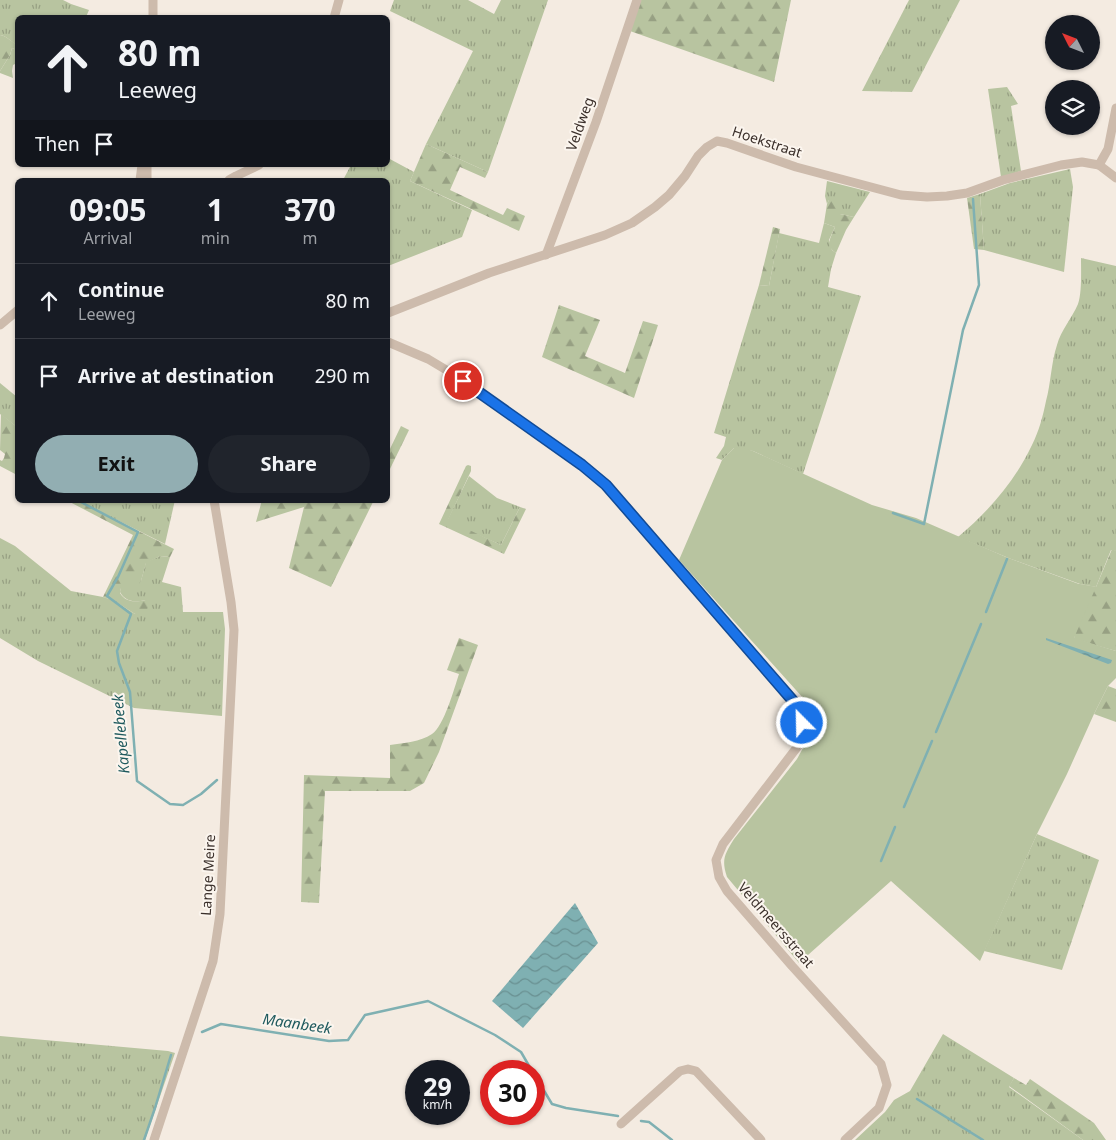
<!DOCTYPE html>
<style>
body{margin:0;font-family:"Noto Sans",sans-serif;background:#20242c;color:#f1f3f6;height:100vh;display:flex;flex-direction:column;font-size:19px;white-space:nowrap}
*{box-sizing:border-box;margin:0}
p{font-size:16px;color:#9ea1a6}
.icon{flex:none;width:28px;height:28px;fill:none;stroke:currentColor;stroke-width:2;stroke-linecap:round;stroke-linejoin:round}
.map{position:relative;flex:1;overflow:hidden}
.side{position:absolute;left:15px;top:178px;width:375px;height:325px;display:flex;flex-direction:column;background:#171b24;border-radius:8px;box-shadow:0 1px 4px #0004}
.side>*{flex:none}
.banner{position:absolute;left:15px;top:15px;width:375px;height:152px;border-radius:8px;box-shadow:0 1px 4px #0004;background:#171b24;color:#f1f3f6;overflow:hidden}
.needle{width:32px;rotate:312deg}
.fabs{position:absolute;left:1045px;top:15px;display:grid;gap:10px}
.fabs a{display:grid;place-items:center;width:55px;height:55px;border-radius:50%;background:#171b24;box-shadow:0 1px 4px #0004;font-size:25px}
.speed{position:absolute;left:405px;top:1060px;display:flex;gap:10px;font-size:25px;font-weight:700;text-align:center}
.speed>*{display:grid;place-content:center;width:65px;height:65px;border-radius:50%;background:#171b24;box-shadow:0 1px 4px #0004;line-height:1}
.speed small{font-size:12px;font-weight:400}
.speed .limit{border:8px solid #d22;background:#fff;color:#111}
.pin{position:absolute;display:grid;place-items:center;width:42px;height:42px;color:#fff;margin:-21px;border:2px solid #fff;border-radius:50%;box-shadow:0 1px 5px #0007}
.me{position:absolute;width:55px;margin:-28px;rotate:337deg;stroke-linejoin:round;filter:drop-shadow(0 0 4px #0008)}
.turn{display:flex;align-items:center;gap:18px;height:105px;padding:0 20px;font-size:22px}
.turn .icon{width:65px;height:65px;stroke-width:2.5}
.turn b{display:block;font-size:35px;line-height:42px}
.then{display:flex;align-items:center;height:48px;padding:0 20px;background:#0003;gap:10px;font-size:19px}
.eta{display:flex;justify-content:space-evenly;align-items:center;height:85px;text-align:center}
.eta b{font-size:30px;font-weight:700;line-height:35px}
.cta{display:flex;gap:10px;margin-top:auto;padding:10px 20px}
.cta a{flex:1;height:58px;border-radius:30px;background:#92aeb2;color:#111;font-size:20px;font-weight:700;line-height:58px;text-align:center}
.cta a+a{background:#20242c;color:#f1f3f6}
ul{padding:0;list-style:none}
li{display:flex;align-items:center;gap:15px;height:75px;padding:0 20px;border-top:1px solid #363941}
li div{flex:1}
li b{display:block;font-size:19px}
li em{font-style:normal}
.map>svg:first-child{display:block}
</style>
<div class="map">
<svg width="1116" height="1140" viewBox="0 0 1116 1140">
<defs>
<pattern id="grass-tufts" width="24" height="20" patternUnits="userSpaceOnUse" patternTransform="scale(1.25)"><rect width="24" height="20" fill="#b8c4a0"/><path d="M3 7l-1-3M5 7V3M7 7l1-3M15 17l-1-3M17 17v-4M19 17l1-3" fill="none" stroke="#97a083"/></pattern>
<pattern id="forest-firs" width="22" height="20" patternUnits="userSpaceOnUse" patternTransform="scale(1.25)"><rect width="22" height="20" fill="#b8c4a0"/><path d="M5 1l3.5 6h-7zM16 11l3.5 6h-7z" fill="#97a083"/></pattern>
<pattern id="water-waves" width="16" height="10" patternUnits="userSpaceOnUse" patternTransform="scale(1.25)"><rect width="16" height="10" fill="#7fb0b2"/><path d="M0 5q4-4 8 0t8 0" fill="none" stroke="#699091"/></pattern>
</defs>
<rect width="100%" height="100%" fill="#f4ebe1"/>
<!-- grass -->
<g fill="url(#grass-tufts)">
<path d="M 0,0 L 63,0 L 71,4 L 89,10 L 86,17 L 18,18 L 17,45 C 11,42 7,36 0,35 Z"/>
<path d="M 394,0 L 468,0 L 494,14 L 501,0 L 548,0 L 488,172 L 426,144 L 473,51 L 390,11 Z"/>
<path d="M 909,0 L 960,0 L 912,92 L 862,91 Z"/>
<path d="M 12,48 L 17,50 L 17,63 L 13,65 L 12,71 L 13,78 L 0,73 L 0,71 L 10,55 Z"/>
<path d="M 1007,87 L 1018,104 L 1011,106 L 1021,171 L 1001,177 L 988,89 Z"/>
<path d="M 388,158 L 414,172 L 410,181 L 472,210 L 462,237 L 388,266 L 388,180 L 343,180 L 351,165 L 388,165 Z"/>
<path d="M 1070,169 L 1073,187 L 1064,272 L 984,250 L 980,194 L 1010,183 Z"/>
<path d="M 827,181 L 870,192 L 854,217 L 840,214 L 829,200 L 827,204 L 825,196 Z"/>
<path d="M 824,223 L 835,227 L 829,240 L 832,250 L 836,253 L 831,269 L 828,287 L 861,296 L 803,474 L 753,451 L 734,448 L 722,460 L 716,458 L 724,446 L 726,437 L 714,433 L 759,285 L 769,286 L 779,233 L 819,243 Z"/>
<path d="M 1081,258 L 1116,266 L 1116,551 L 1111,550 L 1096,587 L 1080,584 L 1011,559 L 958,537 C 989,511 1015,481 1032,445 C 1039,431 1043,416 1046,401 C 1051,383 1051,363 1057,345 C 1061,330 1072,318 1078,304 C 1082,293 1081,270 1081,258 Z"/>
<path d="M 0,383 L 17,397 L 17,427 L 0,414 Z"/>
<path d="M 469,476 L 497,498 L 520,507 L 501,545 L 447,521 Z"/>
<path d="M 77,500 L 175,500 L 165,544 Z"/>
<path d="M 0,538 L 15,546 L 71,591 L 103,597 L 113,600 L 135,614 L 146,600 C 136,602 126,603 120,592 L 121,588 L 128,587 L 141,581 L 146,562 L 160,556 L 170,557 L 162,582 L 181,587 L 183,612 L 223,612 L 225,629 L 222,716 L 134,708 L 38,661 L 0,638 Z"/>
<path d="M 1037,834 L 1099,860 L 1062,970 L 984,951 Z"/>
<path d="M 943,1034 L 1014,1078 L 1009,1087 L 1083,1140 L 855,1140 L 885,1112 L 894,1100 L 910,1091 Z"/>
<path d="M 0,1036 L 168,1051 L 175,1053 L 145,1140 L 0,1140 Z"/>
</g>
<!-- forest -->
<g fill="url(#forest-firs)">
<path d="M 640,0 L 791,0 L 774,82 L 630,31 Z"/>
<path d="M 0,35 C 7,36 11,42 18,45 L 17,50 L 12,48 L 10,55 L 0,71 Z"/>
<path d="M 426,144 L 488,172 L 485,178 L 460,167 L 450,190 L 503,215 L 507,208 L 525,216 L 519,231 L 410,181 Z"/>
<path d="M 980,194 L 984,250 L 974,249 L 967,198 Z"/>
<path d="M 833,199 L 840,204 L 840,214 L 854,217 L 846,230 L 836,253 C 824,245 831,238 835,227 L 824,223 L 827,204 L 829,200 Z"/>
<path d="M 773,227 L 780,229 L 769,286 L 759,285 Z"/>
<path d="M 559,305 L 600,320 L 585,356 L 625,373 L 643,321 L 658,325 L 634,398 L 542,357 Z"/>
<path d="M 1,414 L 17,427 L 17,475 L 0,466 L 0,460 L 2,461 L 4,458 L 5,454 L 0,450 Z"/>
<path d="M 401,426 L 409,430 L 388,473 L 388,453 Z"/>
<path d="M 468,465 L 471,466 L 471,471 L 448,520 L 501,545 L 520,507 L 526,509 L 504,554 L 439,524 L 466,466 Z"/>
<path d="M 66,500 L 77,500 L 174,549 L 170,557 L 160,556 L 146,563 L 141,581 L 136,588 L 121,588 L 120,593 C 126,603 136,602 146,600 L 149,602 L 148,608 L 143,613 L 135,614 L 113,600 L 103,597 L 133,535 Z"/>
<path d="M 262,500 L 374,500 L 331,587 L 289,568 L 304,507 L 256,522 Z"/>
<path d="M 1112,549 L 1116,551 L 1116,651 L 1074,639 L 1079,584 L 1096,587 Z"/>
<path d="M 459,638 L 478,645 L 439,752 L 424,783 L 410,791 L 325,791 L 319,903 L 301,902 L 304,775 L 390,778 L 390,745 C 404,743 420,742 432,734 C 444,726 454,689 459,674 L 447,670 Z"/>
<path d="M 1108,686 L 1116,689 L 1116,722 L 1094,714 Z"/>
<path d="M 1014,1078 L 1026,1085 L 1030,1079 L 1094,1123 L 1106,1140 L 1083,1140 L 1009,1086 Z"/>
</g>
<!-- pitch -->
<path fill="#b8c4a0" d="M 740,447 L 753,451 L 872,505 L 916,518 L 1006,557 L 1079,584 L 1096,587 L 1074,638 L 1116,651 L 1116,678 L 1108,686 L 1094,714 L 1067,774 L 1037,834 L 980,961 L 891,881 L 799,963 L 727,877 C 721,859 725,854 734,839 L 797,759 L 809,737 L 812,717 L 804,699 L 679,560 L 722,460 L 734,448 Z"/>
<!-- water -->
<g fill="url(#water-waves)">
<path d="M 1046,638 L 1112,660 L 1111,663 L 1108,664 L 1046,640 Z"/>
<path d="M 575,903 L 598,943 L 523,1028 L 492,1001 Z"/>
</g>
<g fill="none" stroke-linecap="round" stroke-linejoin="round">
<!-- stream -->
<g stroke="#7fb0b2" stroke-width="2.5">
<path d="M 77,500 L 138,532 L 118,577 L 107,596 L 131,614 L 117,651 L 119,663 L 130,692 L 137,781 L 170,804 L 183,805 L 201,794 L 217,780"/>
<path d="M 893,513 L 924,524 L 963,330 L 979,285 L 973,199"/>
<path d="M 986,612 L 1007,559"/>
<path d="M 936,732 L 981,624"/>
<path d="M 904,807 L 932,741"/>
<path d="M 881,861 L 895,827"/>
<path d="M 202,1032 L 221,1024 L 329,1041 L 348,1040 L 365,1015 L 428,1001 L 495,1035 L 521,1052 L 532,1071"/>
<path d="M 534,1074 L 552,1104 L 566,1108 L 618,1116"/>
<path d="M 917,1099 L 983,1140"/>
<path d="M 641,1121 L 649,1122 L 672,1140"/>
<path d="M 144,1140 L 155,1108 L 171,1055"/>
</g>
<!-- minor -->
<g stroke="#cdbbac" stroke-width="9">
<path d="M 153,18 L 153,0"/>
<path d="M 334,18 L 339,0"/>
<path d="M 1099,165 L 1108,149 L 1116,108"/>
<path d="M 140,180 L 142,165"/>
<path d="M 147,180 L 147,165"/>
<path d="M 229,180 L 236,176 L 259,165"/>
<path d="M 546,255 L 596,122 L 637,0"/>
<path d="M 388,313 L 489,273 L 605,235 L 632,223 L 655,207 L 669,195 L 685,176 L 698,156 L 707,147 L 717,141 L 727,143 L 796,167 L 901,195 L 927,197 L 947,196 L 967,193 L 1003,180 L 1061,165 L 1082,162 L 1099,165 L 1116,178"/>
<path d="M 0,325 L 18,310"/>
<path d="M 388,342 L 428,359 L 448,371 L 582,465 L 606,485 L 627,507 L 794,702 C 804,719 805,728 798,746 L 723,844 L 716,860 L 719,877 L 727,891 L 792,966 L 881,1064 L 887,1085 L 879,1108 L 845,1140"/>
<path d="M 621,1124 L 680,1071 L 688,1069 L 696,1071 L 761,1140"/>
<path d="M 154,1140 L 213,961 L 220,914 L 234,630 L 231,602 L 214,500"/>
</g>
</g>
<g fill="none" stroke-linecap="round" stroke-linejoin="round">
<defs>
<path id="route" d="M 463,381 L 582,465 L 606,485 L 794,702 L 800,712 L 802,723"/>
</defs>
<!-- route casing -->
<use href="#route" stroke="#114b97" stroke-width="12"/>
<!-- route -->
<use href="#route" stroke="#1a73e8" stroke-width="9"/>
</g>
<g text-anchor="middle" stroke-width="4" stroke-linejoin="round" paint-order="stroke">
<!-- street labels -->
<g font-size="14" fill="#3b302b" stroke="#fbf5ee">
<text transform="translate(580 124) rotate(-70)" y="5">Veldweg</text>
<text transform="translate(767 142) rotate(18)" y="5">Hoekstraat</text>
<text transform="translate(208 875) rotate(-87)" y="5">Lange Meire</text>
<text transform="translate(776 925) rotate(49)" y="5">Veldmeersstraat</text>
</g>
<!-- water labels -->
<g font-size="15" font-style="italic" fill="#1f5a5e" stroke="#fbf5ee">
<text transform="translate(121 734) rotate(-95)" y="5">Kapellebeek</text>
<text transform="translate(297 1024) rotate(8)" y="5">Maanbeek</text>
</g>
</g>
</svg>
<div class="fabs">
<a><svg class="needle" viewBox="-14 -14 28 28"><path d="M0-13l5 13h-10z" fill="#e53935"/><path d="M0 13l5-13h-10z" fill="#9ea1a6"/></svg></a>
<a><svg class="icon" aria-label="layers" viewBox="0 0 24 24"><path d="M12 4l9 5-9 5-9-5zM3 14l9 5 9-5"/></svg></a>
</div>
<div class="speed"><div>29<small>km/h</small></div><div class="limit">30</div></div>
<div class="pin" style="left:463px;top:381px;background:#d93025"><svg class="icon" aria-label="arrive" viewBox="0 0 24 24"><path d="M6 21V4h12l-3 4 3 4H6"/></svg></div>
<svg class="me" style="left:802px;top:723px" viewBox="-20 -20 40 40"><circle r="17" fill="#1a73e8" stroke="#fff" stroke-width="3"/><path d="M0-11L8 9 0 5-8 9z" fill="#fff"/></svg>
<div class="banner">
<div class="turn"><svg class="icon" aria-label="ahead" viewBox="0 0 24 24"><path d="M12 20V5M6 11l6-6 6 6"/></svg><div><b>80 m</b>Leeweg</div></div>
<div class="then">Then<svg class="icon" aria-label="arrive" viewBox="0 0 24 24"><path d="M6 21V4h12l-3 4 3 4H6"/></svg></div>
</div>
<section class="side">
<div class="eta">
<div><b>09:05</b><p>Arrival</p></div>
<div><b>1</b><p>min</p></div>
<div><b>370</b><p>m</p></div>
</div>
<ul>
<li><svg class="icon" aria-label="ahead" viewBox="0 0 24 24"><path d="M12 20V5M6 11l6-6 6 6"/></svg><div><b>Continue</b><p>Leeweg</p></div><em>80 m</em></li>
<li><svg class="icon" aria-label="arrive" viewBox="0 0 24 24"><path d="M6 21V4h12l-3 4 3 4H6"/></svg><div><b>Arrive at destination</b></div><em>290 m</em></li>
</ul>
<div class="cta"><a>Exit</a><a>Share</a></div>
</section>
</div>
